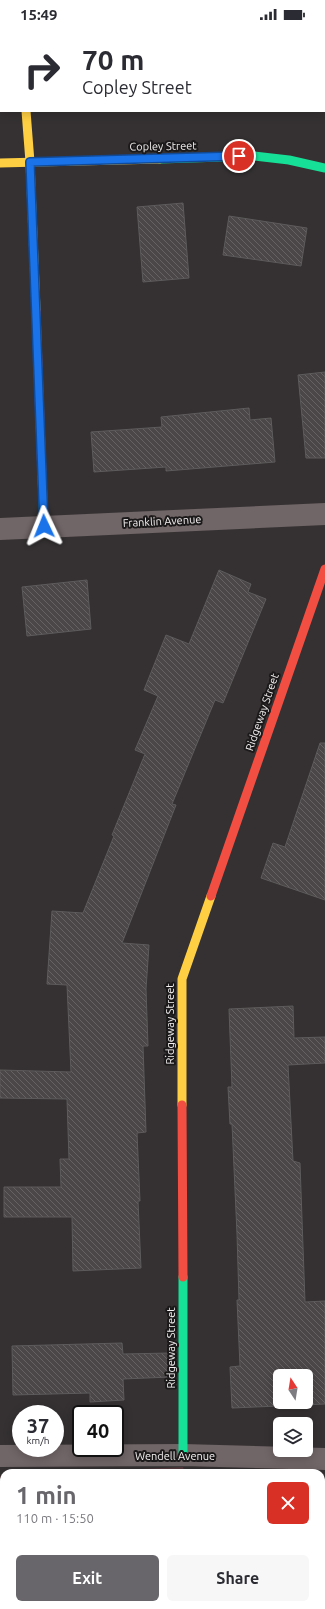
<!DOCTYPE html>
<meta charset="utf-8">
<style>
body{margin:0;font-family:Ubuntu,sans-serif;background:#f7f7f7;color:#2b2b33;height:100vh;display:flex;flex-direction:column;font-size:15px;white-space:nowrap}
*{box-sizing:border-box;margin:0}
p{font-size:13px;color:#7c7c81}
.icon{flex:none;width:22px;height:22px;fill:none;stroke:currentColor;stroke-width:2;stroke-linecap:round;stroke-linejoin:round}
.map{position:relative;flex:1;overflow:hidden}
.panel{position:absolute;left:0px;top:1441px;width:325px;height:140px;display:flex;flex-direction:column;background:#fff;border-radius:12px 12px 0 0;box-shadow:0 2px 10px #0003}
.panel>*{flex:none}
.top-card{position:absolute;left:0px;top:0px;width:325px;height:84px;box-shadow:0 2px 10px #0003;background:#fff;color:#2b2b33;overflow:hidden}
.needle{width:26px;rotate:348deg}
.fabs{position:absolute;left:273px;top:1341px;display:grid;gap:8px}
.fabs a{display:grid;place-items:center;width:40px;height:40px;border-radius:6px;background:#fff;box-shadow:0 2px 10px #0003;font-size:20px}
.speed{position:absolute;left:12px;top:1377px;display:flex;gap:8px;font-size:20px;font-weight:700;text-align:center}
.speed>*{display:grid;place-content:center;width:52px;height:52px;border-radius:50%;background:#fff;box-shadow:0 2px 10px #0003;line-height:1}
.speed small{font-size:10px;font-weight:400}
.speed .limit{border:2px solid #111;border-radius:6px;background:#fff;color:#111}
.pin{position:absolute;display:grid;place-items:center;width:34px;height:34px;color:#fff;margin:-17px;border:2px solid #fff;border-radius:50%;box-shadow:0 1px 4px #0007}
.me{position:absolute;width:44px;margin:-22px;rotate:358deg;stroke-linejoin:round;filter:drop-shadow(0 0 3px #0008)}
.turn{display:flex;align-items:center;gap:14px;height:84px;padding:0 16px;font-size:18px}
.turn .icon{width:52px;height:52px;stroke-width:2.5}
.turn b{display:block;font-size:28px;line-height:34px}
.round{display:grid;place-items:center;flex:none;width:42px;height:42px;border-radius:6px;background:#f7f7f7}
.overview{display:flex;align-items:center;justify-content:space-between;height:68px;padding:0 16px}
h1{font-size:24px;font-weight:700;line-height:30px;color:#68666b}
.cta{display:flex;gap:8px;margin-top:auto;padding:8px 16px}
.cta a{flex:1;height:46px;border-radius:6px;background:#68666b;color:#fff;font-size:16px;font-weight:700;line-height:46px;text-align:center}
.cta a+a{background:#f7f7f7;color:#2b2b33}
.status{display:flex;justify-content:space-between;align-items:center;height:28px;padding:0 20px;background:#fff;direction:ltr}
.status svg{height:11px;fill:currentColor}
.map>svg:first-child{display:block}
</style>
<div class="status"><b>15:49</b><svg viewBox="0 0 49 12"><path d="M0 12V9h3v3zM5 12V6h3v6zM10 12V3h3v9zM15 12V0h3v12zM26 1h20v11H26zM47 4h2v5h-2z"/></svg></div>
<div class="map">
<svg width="325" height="1581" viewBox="0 0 325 1581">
<defs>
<pattern id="park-dots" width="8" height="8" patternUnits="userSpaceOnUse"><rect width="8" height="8" fill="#53393d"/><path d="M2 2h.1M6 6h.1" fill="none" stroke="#6c565a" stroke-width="1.8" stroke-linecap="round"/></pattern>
<pattern id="building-back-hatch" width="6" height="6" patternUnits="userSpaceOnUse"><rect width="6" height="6" fill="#4b4748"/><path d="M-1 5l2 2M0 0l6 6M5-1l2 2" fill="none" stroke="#666263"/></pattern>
</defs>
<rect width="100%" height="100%" fill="#353132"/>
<!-- park -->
<g fill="url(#park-dots)">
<path d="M 183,1439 L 184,1445 L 60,1445 Z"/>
<path d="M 0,1448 L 4,1448 L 4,1577 L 187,1577 L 187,1581 L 0,1581 Z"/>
</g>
<!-- building -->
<g fill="url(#building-back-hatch)" stroke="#5e5b5c" fill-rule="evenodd">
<path d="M 183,175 L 189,250 L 143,254 L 137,179 Z"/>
<path d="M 229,188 L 307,200 L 301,238 L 223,227 Z"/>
<path d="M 325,344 L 325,430 L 306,430 L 298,347 Z"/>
<path d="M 249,380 L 250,392 L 271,390 L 275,434 L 166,443 L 166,439 L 94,444 L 91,404 L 162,399 L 161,389 Z"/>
<path d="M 219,542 L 251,556 L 248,564 L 266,571 L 223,675 L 215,672 L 172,776 L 176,777 L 122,915 L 149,917 L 146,961 L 148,1018 L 143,1018 L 146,1104 L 137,1105 L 140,1173 L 138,1173 L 141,1240 L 73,1243 L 72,1189 L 4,1189 L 4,1159 L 61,1159 L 60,1131 L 69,1131 L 67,1071 L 0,1070 L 0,1042 L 71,1044 L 67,957 L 47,956 L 52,883 L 83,885 L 114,808 L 112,807 L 145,726 L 135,722 L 158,668 L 144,662 L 166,607 L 189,616 Z"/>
<path d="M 87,552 L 91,601 L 27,608 L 22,559 Z"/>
<path d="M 320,715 L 325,715 L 325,872 L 261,850 L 273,815 L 285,819 Z"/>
<path d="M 293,978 L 294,1010 L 325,1009 L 325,1035 L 288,1037 L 293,1133 L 300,1135 L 305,1274 L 325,1273 L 325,1376 L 232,1380 L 230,1339 L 240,1338 L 237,1272 L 239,1272 L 237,1206 L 232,1096 L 230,1096 L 228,1059 L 232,1059 L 229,981 ZM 280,1348 L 306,1348 L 306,1374 L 280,1374 Z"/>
<path d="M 122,1315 L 123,1326 L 170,1325 L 170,1349 L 123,1351 L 124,1372 L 90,1374 L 90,1365 L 13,1367 L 12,1318 Z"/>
</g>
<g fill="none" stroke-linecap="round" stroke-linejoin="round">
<!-- lane -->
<g stroke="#706567" stroke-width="18">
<path d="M 0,1505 L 4,1505"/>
<path d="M 140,1577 L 141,1581"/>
</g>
<!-- street -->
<g stroke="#706567" stroke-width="22">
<path d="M 20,0 L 20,1"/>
<path d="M 0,501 L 325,486"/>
<path d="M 0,1428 L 183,1427 L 325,1431"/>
</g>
<!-- fast -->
<g stroke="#16e098" stroke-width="9">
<path d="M 160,131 L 254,128 L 289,132 L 325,140"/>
<path d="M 42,448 L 44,498"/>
<path d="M 183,1249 L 183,1427"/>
</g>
<!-- slow -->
<g stroke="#ffcf43" stroke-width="9">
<path d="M 26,83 L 30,134 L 36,282"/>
<path d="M 0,135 L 160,131"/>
<path d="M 182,1077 L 182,951 L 211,868"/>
</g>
<!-- jam -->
<g stroke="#f24e42" stroke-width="9">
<path d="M 36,282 L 42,448"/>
<path d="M 211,868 L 325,541"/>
<path d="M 182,1077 L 183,1249"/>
</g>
</g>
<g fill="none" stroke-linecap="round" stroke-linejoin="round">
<defs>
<path id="route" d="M 44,498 L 30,134 L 239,128"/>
</defs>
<!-- route casing -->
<use href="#route" stroke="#114b97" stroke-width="10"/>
<!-- route -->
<use href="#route" stroke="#1a73e8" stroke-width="7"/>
</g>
<g text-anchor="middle" stroke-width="4" stroke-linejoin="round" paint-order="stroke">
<!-- street labels -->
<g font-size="11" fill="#f5f1f2" stroke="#1b1919">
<text transform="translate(163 118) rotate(-1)" y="4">Copley Street</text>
<text transform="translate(162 493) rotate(-3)" y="4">Franklin Avenue</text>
<text transform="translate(262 684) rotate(-71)" y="4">Ridgeway Street</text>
<text transform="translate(170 996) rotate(-90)" y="4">Ridgeway Street</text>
<text transform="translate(171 1320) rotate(-90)" y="4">Ridgeway Street</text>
<text x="175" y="1432">Wendell Avenue</text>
</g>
</g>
</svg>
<div class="fabs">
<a><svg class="needle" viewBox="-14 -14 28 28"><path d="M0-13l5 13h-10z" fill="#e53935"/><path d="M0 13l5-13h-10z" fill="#7c7c81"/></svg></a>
<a><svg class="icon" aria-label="layers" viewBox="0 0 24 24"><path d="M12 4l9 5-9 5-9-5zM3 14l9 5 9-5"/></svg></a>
</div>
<div class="speed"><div>37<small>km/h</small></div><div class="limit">40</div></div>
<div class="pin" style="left:239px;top:128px;background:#d93025"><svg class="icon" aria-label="arrive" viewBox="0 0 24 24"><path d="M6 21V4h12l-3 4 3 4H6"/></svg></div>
<svg class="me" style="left:44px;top:498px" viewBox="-20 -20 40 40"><path d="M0-17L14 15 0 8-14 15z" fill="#1a73e8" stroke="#fff" stroke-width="4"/></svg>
<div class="top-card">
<div class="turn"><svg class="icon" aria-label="right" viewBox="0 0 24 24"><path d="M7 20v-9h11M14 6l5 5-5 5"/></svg><div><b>70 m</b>Copley Street</div></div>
</div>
<section class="panel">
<div class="overview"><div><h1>1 min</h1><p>110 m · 15:50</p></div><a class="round" style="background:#d93025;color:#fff"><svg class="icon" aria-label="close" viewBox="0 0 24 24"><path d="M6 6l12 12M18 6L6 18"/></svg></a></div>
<div class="cta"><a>Exit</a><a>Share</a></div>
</section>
</div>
